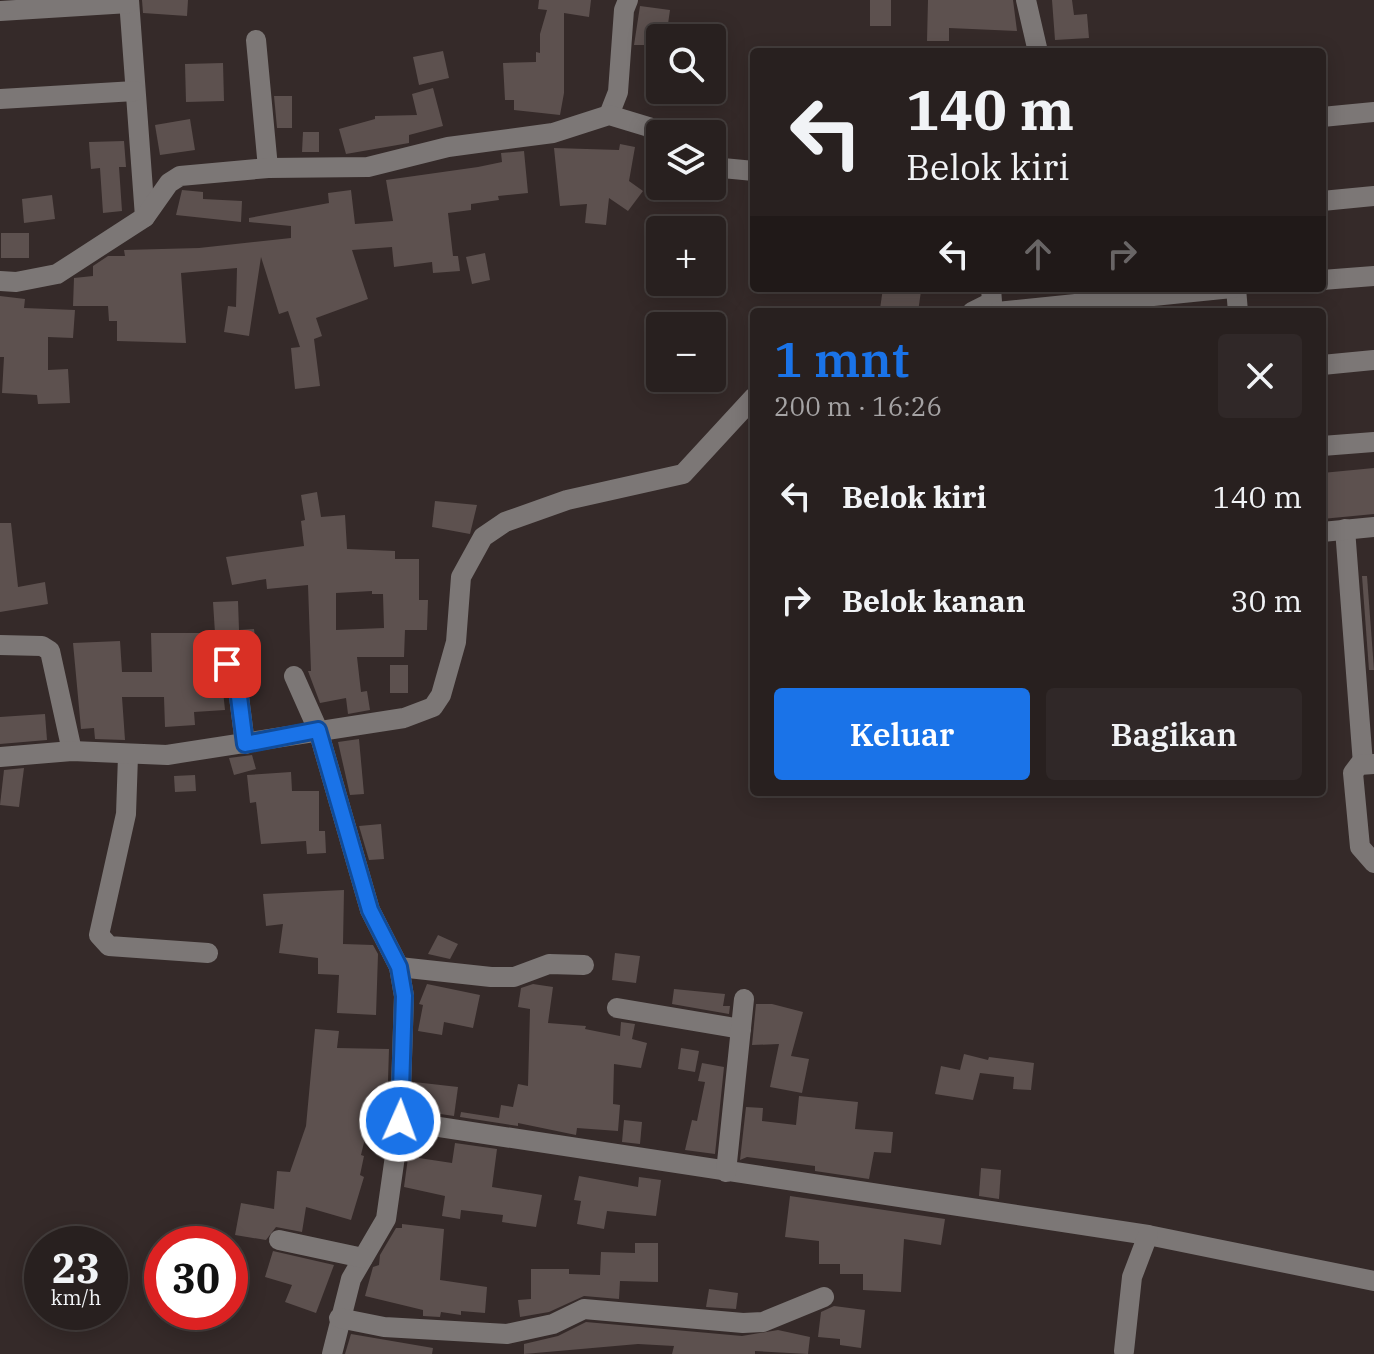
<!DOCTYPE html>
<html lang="id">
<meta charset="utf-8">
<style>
body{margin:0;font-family:"IBM Plex Serif",serif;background:#302828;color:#f1f3f6;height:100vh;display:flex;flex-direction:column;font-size:30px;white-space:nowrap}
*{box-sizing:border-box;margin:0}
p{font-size:26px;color:#a5a3a4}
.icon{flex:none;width:44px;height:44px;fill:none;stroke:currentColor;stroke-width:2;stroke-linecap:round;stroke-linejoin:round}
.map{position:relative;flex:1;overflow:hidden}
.details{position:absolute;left:750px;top:308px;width:576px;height:488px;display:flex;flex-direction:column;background:#28201f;border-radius:8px;box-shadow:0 4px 20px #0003,0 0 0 2px #443e3d}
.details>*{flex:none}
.hud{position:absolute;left:750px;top:48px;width:576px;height:244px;border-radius:8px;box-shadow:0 4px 20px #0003,0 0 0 2px #443e3d;background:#28201f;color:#f1f3f6;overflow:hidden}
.controls{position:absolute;left:646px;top:24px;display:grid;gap:16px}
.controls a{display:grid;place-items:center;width:80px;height:80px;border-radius:8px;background:#28201f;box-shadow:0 4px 20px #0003,0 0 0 2px #443e3d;font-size:40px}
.speed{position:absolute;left:24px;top:1226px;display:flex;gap:16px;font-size:40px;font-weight:700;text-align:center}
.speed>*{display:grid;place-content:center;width:104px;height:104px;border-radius:50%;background:#28201f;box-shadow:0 4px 20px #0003,0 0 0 2px #443e3d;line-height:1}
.speed small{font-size:20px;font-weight:400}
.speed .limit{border:12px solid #d22;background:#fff;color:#111}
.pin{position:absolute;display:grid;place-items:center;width:68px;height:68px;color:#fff;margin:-34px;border-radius:16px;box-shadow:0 4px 12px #0006}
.me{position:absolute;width:88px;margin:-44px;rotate:2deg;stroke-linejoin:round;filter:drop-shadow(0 0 6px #0008)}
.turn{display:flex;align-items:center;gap:28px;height:168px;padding:0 24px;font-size:36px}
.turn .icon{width:104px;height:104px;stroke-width:2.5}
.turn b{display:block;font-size:56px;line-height:68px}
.lanes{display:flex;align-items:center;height:76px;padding:0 24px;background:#0003;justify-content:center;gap:40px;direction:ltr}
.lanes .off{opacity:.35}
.round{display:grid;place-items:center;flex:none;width:84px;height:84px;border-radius:8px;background:#302828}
.head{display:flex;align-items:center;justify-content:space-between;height:136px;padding:0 24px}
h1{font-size:48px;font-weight:600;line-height:60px;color:#1a73e8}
.button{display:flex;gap:16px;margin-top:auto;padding:16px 24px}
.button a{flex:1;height:92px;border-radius:8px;background:#1a73e8;color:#fff;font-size:32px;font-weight:600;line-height:92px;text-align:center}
.button a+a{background:#302828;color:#f1f3f6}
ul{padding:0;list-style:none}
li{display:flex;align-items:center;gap:24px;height:104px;padding:0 24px}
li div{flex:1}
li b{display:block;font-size:30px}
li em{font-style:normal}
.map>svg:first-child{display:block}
</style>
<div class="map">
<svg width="1374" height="1354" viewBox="0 0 1374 1354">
<rect width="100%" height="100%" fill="#352a29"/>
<!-- building -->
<g fill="#5d514f" fill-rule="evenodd">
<path d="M 142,0 L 188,0 L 187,16 L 143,13 Z"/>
<path d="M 539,0 L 591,0 L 589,17 L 564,13 L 564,93 L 560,115 L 514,110 L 514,100 L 505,100 L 503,63 L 536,62 L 536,52 L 540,53 L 540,34 L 547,10 L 538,9 Z"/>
<rect x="870" y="0" width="21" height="26"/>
<path d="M 928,0 L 1013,0 L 1017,31 L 949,28 L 949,41 L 927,41 Z"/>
<path d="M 1052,0 L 1072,0 L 1074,15 L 1087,14 L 1089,38 L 1055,40 Z"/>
<path d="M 640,6 L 670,10 L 666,38 L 660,38 L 660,45 L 634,45 Z"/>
<path d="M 443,51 L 449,78 L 419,85 L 413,57 Z"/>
<path d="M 223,63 L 224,101 L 186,102 L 185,64 Z"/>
<path d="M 433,88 L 443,126 L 409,135 L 409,143 L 346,154 L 339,129 L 375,119 L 375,116 L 417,115 L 412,94 Z"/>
<path d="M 274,96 L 292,96 L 292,128 L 277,128 Z"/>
<path d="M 190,119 L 195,150 L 160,155 L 155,125 Z"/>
<path d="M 303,132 L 319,132 L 319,152 L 302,152 Z"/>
<path d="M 124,141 L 126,167 L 119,167 L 122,211 L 103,213 L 100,168 L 91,169 L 89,142 Z"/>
<path d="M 620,144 L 635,147 L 629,181 L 643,191 L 628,211 L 609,198 L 606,225 L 585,223 L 587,204 L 560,206 L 554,148 L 619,150 Z"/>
<path d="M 524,151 L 528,193 L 498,196 L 499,200 L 471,204 L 471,210 L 448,213 L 453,256 L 458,256 L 460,271 L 433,273 L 432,262 L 394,267 L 392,247 L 352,250 L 368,299 L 316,318 L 322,336 L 314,339 L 320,386 L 295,389 L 291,348 L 300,347 L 288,311 L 279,314 L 261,257 L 249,336 L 224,332 L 228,306 L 236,307 L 237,268 L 181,273 L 186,343 L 117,341 L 117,321 L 109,321 L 108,306 L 73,306 L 74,278 L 93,276 L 93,266 L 108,256 L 125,256 L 124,250 L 199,248 L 291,238 L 291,226 L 249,222 L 249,218 L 329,203 L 328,193 L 351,190 L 355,224 L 393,221 L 386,180 L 478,167 L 502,162 L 501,153 Z"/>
<path d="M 182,190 L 203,192 L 203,199 L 242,201 L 241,222 L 176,215 Z"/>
<path d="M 52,195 L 55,219 L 24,223 L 22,199 Z"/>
<rect x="1" y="233" width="28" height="25"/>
<path d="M 485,253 L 490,280 L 472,284 L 466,257 Z"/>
<path d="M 883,288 L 921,291 L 918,312 L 880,309 Z"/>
<path d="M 0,296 L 25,299 L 24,308 L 75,310 L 73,338 L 48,337 L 48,370 L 68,369 L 70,403 L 38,404 L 37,395 L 2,393 L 4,357 L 0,357 Z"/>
<path d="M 1374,468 L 1374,514 L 1322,519 L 1322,473 Z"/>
<path d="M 317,492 L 321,517 L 345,515 L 347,549 L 395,551 L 395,559 L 419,559 L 419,600 L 428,600 L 427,630 L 405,630 L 404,657 L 357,657 L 361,692 L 367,691 L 370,710 L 348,714 L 346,698 L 320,703 L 308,671 L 311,671 L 308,585 L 267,589 L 266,579 L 232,585 L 226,557 L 304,546 L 301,521 L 305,520 L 301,495 ZM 372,591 L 372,594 L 383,594 L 384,628 L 336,630 L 336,593 Z"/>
<path d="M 435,501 L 477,505 L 470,534 L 432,527 Z"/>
<path d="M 0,523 L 11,523 L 18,587 L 45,582 L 48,604 L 0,612 Z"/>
<path d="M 1362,576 L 1367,576 L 1374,670 L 1369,670 Z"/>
<path d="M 238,601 L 239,630 L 254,629 L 257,654 L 237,656 L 227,651 L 206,651 L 196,657 L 194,663 L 200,675 L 213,677 L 214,691 L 223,691 L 225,710 L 194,712 L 195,725 L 165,727 L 164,697 L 122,697 L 125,740 L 95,739 L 94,728 L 81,729 L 73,643 L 120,641 L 122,672 L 152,672 L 151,633 L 215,633 L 213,602 Z"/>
<rect x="390" y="665" width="18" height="28"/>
<path d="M 45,714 L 47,740 L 0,744 L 0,717 Z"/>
<path d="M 359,739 L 364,794 L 350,795 L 338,742 Z"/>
<path d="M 252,755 L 256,769 L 234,775 L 229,758 Z"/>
<path d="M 24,768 L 19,807 L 0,805 L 4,770 Z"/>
<path d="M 291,772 L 292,791 L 319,791 L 319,831 L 325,831 L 326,853 L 307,854 L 306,841 L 261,844 L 256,802 L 250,803 L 247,775 Z"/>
<path d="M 195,775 L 196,791 L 175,792 L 174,776 Z"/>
<path d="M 381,824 L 384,859 L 369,860 L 359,826 Z"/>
<path d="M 344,890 L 343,944 L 373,945 L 378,954 L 376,1015 L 337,1013 L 339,975 L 318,974 L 318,958 L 279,953 L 283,924 L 266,926 L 263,894 Z"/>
<path d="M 438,935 L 458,944 L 450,959 L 428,954 Z"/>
<path d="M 615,953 L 640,956 L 636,983 L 612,980 Z"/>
<path d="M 427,984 L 480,995 L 473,1028 L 444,1022 L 442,1035 L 418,1031 L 423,1005 L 419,1004 Z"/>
<path d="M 533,984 L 553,987 L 548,1023 L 586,1026 L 585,1029 L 620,1036 L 621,1022 L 635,1024 L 632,1039 L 647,1043 L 641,1068 L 614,1064 L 613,1104 L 620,1105 L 618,1131 L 577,1128 L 576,1135 L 518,1123 L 518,1126 L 460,1117 L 461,1112 L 499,1118 L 501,1105 L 513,1107 L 518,1084 L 528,1086 L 530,1009 L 518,1007 L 521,988 Z"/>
<path d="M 674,989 L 725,994 L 723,1006 L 730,1006 L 729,1014 L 672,1004 Z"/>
<path d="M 756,1004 L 772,1004 L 803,1012 L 791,1056 L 809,1059 L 802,1093 L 770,1087 L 779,1044 L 752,1045 Z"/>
<path d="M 315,1029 L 339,1031 L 337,1048 L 389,1049 L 387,1112 L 372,1109 L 361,1155 L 364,1156 L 360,1175 L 364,1177 L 351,1220 L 306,1207 L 302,1232 L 276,1227 L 266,1240 L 235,1235 L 241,1203 L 274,1209 L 277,1171 L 290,1172 L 306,1126 Z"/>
<path d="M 681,1048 L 699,1051 L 695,1072 L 678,1069 Z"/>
<path d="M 964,1054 L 988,1060 L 989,1057 L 1034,1063 L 1031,1090 L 1013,1089 L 1014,1077 L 980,1073 L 973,1100 L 935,1094 L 941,1066 L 960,1070 Z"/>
<path d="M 702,1063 L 724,1067 L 715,1154 L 685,1150 L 692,1120 L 697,1121 L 705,1082 L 698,1081 Z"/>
<path d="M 414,1082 L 458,1087 L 454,1116 L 413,1110 Z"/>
<path d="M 799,1096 L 858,1102 L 855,1129 L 893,1132 L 891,1153 L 874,1152 L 869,1179 L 815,1171 L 815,1166 L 747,1157 L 740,1160 L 746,1107 L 763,1108 L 762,1121 L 796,1125 Z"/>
<path d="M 624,1120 L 642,1122 L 640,1144 L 622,1142 Z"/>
<path d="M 411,1136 L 423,1138 L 419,1158 L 452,1163 L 455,1143 L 497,1149 L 492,1187 L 542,1195 L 536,1227 L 502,1222 L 503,1215 L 461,1210 L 460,1219 L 442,1216 L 445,1196 L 404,1187 Z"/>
<path d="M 981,1168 L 1001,1170 L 999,1199 L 979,1196 Z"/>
<path d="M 579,1176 L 638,1187 L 639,1177 L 661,1180 L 656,1216 L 607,1211 L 604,1229 L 577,1224 L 581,1201 L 574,1200 Z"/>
<path d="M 790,1196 L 945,1219 L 941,1245 L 904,1239 L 901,1292 L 863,1290 L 863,1274 L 840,1274 L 840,1264 L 819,1264 L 819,1241 L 785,1237 Z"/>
<path d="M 402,1224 L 444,1229 L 440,1280 L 487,1287 L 485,1313 L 461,1311 L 461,1315 L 441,1312 L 440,1317 L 423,1316 L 423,1310 L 365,1296 L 373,1267 L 379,1265 L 380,1255 L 396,1228 L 402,1228 Z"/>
<path d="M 635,1243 L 658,1243 L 658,1282 L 620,1281 L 619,1299 L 584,1296 L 549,1312 L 520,1317 L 518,1300 L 531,1299 L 531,1269 L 569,1269 L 569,1274 L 600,1275 L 601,1252 L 635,1253 Z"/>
<path d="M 273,1251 L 334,1265 L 316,1313 L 285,1302 L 292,1285 L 265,1277 Z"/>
<path d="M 709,1289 L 738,1293 L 736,1309 L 706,1307 Z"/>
<path d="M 834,1306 L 865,1310 L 861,1348 L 840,1345 L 840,1339 L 818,1337 L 821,1312 Z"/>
<path d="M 586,1322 L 742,1336 L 778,1330 L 810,1337 L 808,1354 L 755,1351 L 755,1354 L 672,1354 L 674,1346 L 638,1344 L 524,1354 L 524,1344 L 558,1336 Z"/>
<path d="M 351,1334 L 433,1348 L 432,1354 L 345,1354 Z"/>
</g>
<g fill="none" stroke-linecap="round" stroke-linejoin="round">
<!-- minor -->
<g stroke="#7c7776" stroke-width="20">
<path d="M 129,0 L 145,217"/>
<path d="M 1026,0 L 1038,52"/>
<path d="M 0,11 L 129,3"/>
<path d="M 256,40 L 268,168"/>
<path d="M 0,99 L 135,91"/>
<path d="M 609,115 L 618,92 L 624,10 L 628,0"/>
<path d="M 1322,117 L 1374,112"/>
<path d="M 712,167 L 754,171"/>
<path d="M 1322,201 L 1374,196"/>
<path d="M 1322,280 L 1374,276"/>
<path d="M 0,281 L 16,282 L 57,274 L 145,217 L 169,183 L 180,176 L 268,168 L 368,167 L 448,147 L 553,133 L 609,115 L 652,128 L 660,158"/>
<path d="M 1236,288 L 1238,312"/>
<path d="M 972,312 L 992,302 L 991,288"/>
<path d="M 997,312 L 1232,288"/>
<path d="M 1322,365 L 1374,360"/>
<path d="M 1322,446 L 1374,442"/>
<path d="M 1345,529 L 1363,764"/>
<path d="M 1322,532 L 1374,527"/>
<path d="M 0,645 L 42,646 L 50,651 L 72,751"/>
<path d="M 207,664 L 227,664 L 236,673 L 245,744"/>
<path d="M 294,676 L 318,730 L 370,910 L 399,967 L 404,996 L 400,1121 L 386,1219 L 351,1279 L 332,1354"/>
<path d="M 128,756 L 126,814 L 99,935 L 109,946 L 208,953"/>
<path d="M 0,757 L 72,751 L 167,755 L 404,718 L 433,707 L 441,695 L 456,642 L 461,577 L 483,537 L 505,522 L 567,500 L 683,474 L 754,397"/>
<path d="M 1374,764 L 1359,765 L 1353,773 L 1360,847 L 1374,863"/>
<path d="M 399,967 L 491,977 L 514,977 L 549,964 L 584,965"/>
<path d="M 617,1008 L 741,1029"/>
<path d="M 400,1121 L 1148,1235 L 1374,1281"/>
<path d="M 726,1172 L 744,999"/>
<path d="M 279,1240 L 363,1258"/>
<path d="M 339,1318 L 384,1327 L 507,1334 L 553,1324 L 584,1309 L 743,1323 L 763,1322 L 824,1297"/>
<path d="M 1124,1351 L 1132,1277 L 1148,1235"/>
</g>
</g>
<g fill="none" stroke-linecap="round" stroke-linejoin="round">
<defs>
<path id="route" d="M 227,664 L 236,673 L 245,744 L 318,730 L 370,910 L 399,967 L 404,996 L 400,1121"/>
</defs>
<!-- route casing -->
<use href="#route" stroke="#114b97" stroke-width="20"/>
<!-- route -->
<use href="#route" stroke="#1a73e8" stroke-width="14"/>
</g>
</svg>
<div class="controls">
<a><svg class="icon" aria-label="search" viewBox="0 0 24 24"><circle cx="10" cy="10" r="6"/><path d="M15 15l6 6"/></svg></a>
<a><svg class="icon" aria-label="layers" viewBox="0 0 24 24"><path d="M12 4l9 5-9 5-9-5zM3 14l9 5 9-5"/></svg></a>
<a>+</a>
<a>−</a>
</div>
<div class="speed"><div>23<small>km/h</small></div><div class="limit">30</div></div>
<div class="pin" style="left:227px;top:664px;background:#d93025"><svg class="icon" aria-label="arrive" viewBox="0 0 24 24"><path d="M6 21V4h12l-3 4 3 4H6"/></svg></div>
<svg class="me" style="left:400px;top:1121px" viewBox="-20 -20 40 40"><circle r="17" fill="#1a73e8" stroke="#fff" stroke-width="3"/><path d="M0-11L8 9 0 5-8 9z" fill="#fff"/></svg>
<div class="hud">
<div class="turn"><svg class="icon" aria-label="left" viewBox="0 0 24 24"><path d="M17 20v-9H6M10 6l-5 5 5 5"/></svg><div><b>140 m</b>Belok kiri</div></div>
<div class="lanes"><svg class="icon" aria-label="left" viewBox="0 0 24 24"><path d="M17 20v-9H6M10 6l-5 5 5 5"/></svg><svg class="icon off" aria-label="ahead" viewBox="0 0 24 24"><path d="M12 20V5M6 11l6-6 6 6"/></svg><svg class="icon off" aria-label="right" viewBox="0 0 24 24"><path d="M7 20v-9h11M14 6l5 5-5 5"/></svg></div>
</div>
<section class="details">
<div class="head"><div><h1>1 mnt</h1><p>200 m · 16:26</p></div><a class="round"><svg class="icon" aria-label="close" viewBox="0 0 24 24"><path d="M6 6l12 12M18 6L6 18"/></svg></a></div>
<ul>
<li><svg class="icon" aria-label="left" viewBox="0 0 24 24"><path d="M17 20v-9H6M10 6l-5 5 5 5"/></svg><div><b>Belok kiri</b></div><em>140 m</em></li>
<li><svg class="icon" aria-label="right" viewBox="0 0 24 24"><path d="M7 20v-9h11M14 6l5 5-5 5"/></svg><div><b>Belok kanan</b></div><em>30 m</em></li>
</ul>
<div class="button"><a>Keluar</a><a>Bagikan</a></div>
</section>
</div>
